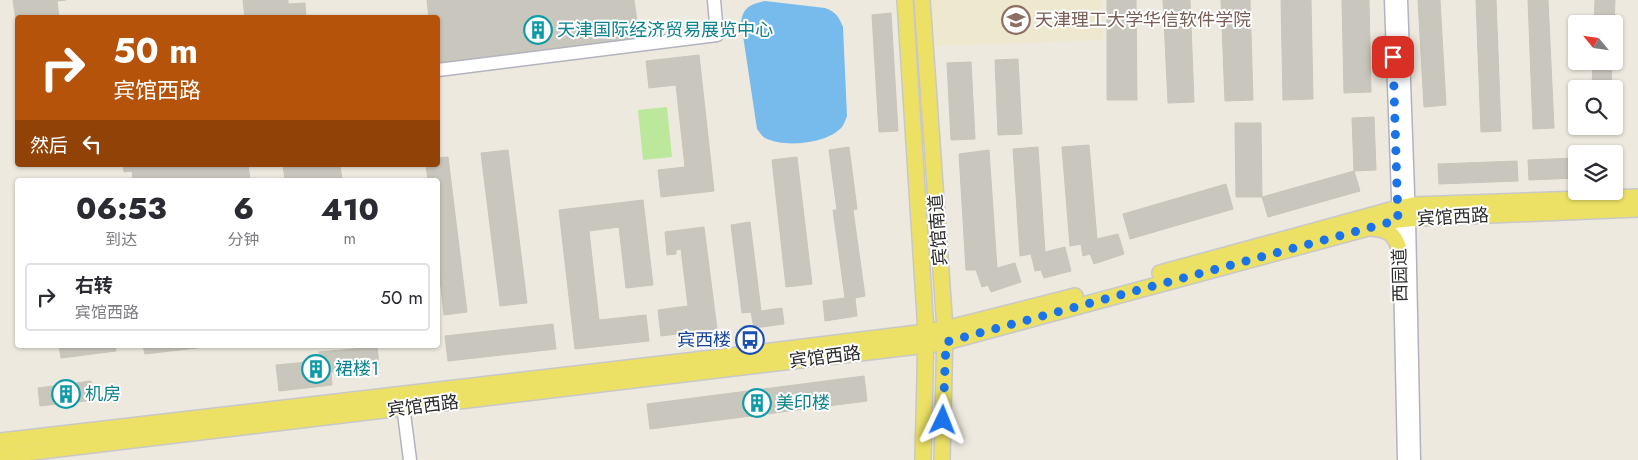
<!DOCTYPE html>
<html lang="zh">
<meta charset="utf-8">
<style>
body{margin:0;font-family:Jost,"Noto Sans SC",sans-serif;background:#f7f7f7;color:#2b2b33;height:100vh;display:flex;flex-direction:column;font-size:19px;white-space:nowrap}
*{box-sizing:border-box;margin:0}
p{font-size:16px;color:#7c7c81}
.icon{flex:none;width:28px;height:28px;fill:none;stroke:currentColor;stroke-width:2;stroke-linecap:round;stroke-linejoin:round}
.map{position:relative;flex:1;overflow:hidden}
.drawer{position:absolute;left:15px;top:178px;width:425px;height:170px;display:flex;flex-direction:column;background:#fff;border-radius:5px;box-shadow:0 1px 4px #0004}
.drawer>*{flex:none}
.guide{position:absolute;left:15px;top:15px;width:425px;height:152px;border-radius:5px;box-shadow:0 1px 4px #0004;background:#b45309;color:#fff;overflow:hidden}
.needle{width:32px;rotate:299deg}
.buttons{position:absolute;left:1568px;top:15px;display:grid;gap:10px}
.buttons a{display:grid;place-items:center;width:55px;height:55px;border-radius:5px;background:#fff;box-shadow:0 1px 4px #0004;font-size:25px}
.pin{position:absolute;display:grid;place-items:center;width:42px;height:42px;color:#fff;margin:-21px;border-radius:10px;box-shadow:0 2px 8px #0006}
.me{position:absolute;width:55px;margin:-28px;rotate:2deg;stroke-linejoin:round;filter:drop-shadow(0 0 4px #0008)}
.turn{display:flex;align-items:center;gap:18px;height:105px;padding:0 15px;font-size:22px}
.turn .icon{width:65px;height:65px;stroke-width:2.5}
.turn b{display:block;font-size:35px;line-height:42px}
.then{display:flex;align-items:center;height:48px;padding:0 15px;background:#0003;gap:10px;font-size:19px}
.eta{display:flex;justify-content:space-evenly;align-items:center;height:85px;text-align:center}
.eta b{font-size:30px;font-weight:800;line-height:35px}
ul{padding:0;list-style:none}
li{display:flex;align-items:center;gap:15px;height:68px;margin:0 10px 8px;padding:0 5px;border:2px solid #e1e1e2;border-radius:5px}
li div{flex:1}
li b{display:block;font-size:19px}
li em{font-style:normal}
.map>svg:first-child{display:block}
</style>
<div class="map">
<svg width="1638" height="460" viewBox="0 0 1638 460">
<rect width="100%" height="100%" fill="#ede9df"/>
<!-- education -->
<path fill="#eee8cf" d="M 929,0 L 1101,0 L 1103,40 L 932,46 Z"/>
<!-- pitch -->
<path fill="#bbe89a" d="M 667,107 L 672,157 L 643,160 L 638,110 Z"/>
<!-- water -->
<path fill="#76bbeb" d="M 765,1 L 825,8 C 836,12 839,17 843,27 L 847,116 C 846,119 844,124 842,127 C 827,144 784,148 765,138 C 762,136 759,132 757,129 L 741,22 C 743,7 751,4 765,1 Z"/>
<!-- building -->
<g fill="#c9c7bd" stroke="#c9c5b8">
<path d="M 13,0 L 66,0 L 57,1 L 59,18 L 18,18 L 18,34 Z"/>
<path d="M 243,0 L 288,0 L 288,4 L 305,3 L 306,17 L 318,16 L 318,18 L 245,18 Z"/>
<path d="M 427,0 L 634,0 L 640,42 L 438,66 L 438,18 L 429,18 Z"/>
<path d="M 1107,0 L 1136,0 L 1137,100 L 1107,100 Z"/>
<path d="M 1163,0 L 1190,0 L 1194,102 L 1168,103 Z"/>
<path d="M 1221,0 L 1250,0 L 1253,100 L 1225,101 Z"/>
<path d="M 1281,0 L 1311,0 L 1313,99 L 1283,100 Z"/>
<path d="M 1342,0 L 1369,0 L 1371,92 L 1344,93 Z"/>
<path d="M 1418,0 L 1440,0 L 1446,105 L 1424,107 Z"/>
<path d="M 1476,0 L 1496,0 L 1501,131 L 1481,132 Z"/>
<path d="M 1528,0 L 1548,0 L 1554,128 L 1533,129 Z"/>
<path d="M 1595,0 L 1615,0 L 1614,24 L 1594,24 Z"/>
<path d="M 891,13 L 898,131 L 879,132 L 872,15 Z"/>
<path d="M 699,55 L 714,191 L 661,197 L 658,170 L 685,167 L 676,85 L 649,88 L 646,61 Z"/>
<path d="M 1018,59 L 1022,134 L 998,135 L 995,60 Z"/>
<path d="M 1593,61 L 1612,61 L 1611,89 L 1592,89 Z"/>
<path d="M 971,62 L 975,139 L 951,140 L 947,63 Z"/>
<path d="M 1374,117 L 1376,170 L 1354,171 L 1352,118 Z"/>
<path d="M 1235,123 L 1261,123 L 1262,197 L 1236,197 Z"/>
<path d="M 1089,145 L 1097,239 L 1118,234 L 1124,254 L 1094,264 L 1090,254 L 1083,256 L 1081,244 L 1070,246 L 1062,147 Z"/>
<path d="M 849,147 L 857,209 L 853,210 L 865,296 L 855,298 L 857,316 L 825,321 L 823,301 L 845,298 L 833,210 L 837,210 L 829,150 Z"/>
<path d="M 1038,147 L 1045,252 L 1065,247 L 1071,271 L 1044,278 L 1041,270 L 1035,271 L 1031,254 L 1020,256 L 1013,149 Z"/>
<path d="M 508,150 L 527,303 L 500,306 L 481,153 Z"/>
<path d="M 989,150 L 997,268 L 1015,263 L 1021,282 L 991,292 L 988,285 L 982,287 L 976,270 L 966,270 L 959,154 Z"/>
<path d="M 448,157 L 467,312 L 444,315 L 438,261 L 438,180 L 428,180 L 426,165 L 438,165 L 438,158 Z"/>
<path d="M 797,157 L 812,284 L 786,287 L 772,160 Z"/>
<path d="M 1576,158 L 1576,178 L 1529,180 L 1528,160 Z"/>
<path d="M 1517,161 L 1518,181 L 1439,184 L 1438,164 Z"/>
<path d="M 123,165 L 248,165 L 250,180 L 133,180 L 132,171 L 124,172 Z"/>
<path d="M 283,165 L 340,165 L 342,180 L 285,180 Z"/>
<path d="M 1354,171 L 1360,191 L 1268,217 L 1262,197 Z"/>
<path d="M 1226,184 L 1233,209 L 1130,239 L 1123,214 Z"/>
<path d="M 643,200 L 653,285 L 626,288 L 619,227 L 589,231 L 599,320 L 646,315 L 649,341 L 575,349 L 559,210 Z"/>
<path d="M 750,222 L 761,311 L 782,308 L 784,324 L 754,328 L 751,312 L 742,313 L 731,225 Z"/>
<path d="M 704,227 L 717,329 L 661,336 L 658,310 L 688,306 L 681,249 L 676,250 L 676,254 L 667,255 L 665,232 Z"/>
<path d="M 553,324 L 556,349 L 448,361 L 445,336 Z"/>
<path d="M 59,345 L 115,345 L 116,351 L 61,358 Z"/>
<path d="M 143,345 L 222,345 L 145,354 Z"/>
<path d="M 377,347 L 379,366 L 331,372 L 332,385 L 279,391 L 276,365 L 319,361 L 319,352 Z"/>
<path d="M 864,376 L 867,401 L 650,429 L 647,404 Z"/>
<path d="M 91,381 L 94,400 L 40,406 L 38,388 Z"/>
</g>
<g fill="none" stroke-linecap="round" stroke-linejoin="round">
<defs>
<g id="minor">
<path d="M 1391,0 L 1399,225 L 1404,460"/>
<path d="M 1401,0 L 1409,219 L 1414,460"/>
<path d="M 438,70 L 717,35 L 714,0"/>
<path d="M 402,398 L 410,460"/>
</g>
<g id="major">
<path d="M 905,0 L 926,332 L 923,460"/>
<path d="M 922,0 L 945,329 L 942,460"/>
<path d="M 1371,228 C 1386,229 1395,233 1399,249"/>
<path d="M 1160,273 L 1398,208 L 1413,205 L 1638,197"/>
<path d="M 0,441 L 722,357 L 926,332 L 945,329 L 1075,296"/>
<path d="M 0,456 L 927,345 L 946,342 L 1398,220 L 1419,218 L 1638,209"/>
</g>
</defs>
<!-- minor casing -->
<use href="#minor" stroke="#b2b3bf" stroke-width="15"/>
<!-- major casing -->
<use href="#major" stroke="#c8c8c8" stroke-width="18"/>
<!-- minor -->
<use href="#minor" stroke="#fff" stroke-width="12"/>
<!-- major -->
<use href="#major" stroke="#ece165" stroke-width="15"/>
</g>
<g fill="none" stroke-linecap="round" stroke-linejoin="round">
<!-- route -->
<path stroke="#1a73e8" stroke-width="9" stroke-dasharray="0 16.2" d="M 943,420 L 946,342 L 1398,220 L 1393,57"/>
</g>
<!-- icons -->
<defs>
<symbol id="university-ring" viewBox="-11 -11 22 22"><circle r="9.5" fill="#fff" stroke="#8d6e63" stroke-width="1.5"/><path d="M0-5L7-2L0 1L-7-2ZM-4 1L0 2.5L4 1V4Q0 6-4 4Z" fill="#8d6e63"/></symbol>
<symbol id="building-ring" viewBox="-11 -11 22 22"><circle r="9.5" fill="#fff" stroke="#0f9aa8" stroke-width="1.5"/><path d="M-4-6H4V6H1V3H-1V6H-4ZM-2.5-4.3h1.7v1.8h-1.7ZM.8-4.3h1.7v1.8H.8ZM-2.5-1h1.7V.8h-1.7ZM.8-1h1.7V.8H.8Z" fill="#0f9aa8"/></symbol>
<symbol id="bus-ring" viewBox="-11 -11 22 22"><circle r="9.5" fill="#fff" stroke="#1a4fb4" stroke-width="1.5"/><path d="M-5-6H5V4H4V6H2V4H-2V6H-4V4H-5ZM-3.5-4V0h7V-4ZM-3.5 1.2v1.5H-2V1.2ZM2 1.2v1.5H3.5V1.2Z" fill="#1a4fb4"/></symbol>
</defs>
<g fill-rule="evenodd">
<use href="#university-ring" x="1000" y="4" width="32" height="32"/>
<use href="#building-ring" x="522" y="14" width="32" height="32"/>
<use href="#bus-ring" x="734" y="324" width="32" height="32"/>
<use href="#building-ring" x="300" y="353" width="32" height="32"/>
<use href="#building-ring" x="50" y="378" width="32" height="32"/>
<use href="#building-ring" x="741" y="387" width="32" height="32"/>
</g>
<g text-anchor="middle" stroke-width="4" stroke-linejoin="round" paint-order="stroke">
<!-- education labels -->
<g font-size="18" fill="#785e54" stroke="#fff" text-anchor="start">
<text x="1035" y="26">天津理工大学华信软件学院</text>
</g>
<!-- culture labels -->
<g font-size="18" fill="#0d838f" stroke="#fff" text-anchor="start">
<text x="557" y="36">天津国际经济贸易展览中心</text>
<text x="335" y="375">裙楼1</text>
<text x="85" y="400">机房</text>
<text x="776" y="409">美印楼</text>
</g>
<!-- street labels -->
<g font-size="18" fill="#2c2c2c" stroke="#fff">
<text transform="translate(1453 217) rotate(-3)" y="6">宾馆西路</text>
<text transform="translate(938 230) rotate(-94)" y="6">宾馆南道</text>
<text transform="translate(1400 275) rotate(-91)" y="6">西园道</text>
<text transform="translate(825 357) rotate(-7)" y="6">宾馆西路</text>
<text transform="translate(423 406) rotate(-7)" y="6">宾馆西路</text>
</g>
<!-- transit labels -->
<g font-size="18" fill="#164399" stroke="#fff" text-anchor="end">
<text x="731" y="346">宾西楼</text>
</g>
</g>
</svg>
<div class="buttons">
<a><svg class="needle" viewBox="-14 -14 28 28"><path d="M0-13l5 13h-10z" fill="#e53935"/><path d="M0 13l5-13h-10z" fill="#7c7c81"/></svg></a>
<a><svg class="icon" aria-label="search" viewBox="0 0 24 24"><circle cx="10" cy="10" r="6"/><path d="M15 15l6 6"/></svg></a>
<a><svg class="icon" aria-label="layers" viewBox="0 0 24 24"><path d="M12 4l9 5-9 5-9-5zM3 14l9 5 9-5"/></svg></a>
</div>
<div class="pin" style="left:1393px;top:57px;background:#d93025"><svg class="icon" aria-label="arrive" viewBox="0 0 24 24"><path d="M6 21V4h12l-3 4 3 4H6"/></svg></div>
<svg class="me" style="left:943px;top:420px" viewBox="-20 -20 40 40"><path d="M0-17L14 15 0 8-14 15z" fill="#1a73e8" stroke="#fff" stroke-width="4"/></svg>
<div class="guide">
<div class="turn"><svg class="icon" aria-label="right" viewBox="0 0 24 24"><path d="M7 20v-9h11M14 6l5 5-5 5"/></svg><div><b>50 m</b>宾馆西路</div></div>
<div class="then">然后<svg class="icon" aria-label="left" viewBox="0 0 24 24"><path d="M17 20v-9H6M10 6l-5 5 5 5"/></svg></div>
</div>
<section class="drawer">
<div class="eta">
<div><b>06:53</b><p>到达</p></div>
<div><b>6</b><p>分钟</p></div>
<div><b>410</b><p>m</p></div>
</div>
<ul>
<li><svg class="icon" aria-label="right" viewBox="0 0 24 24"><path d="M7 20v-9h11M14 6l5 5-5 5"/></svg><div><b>右转</b><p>宾馆西路</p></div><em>50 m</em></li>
</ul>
</section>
</div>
